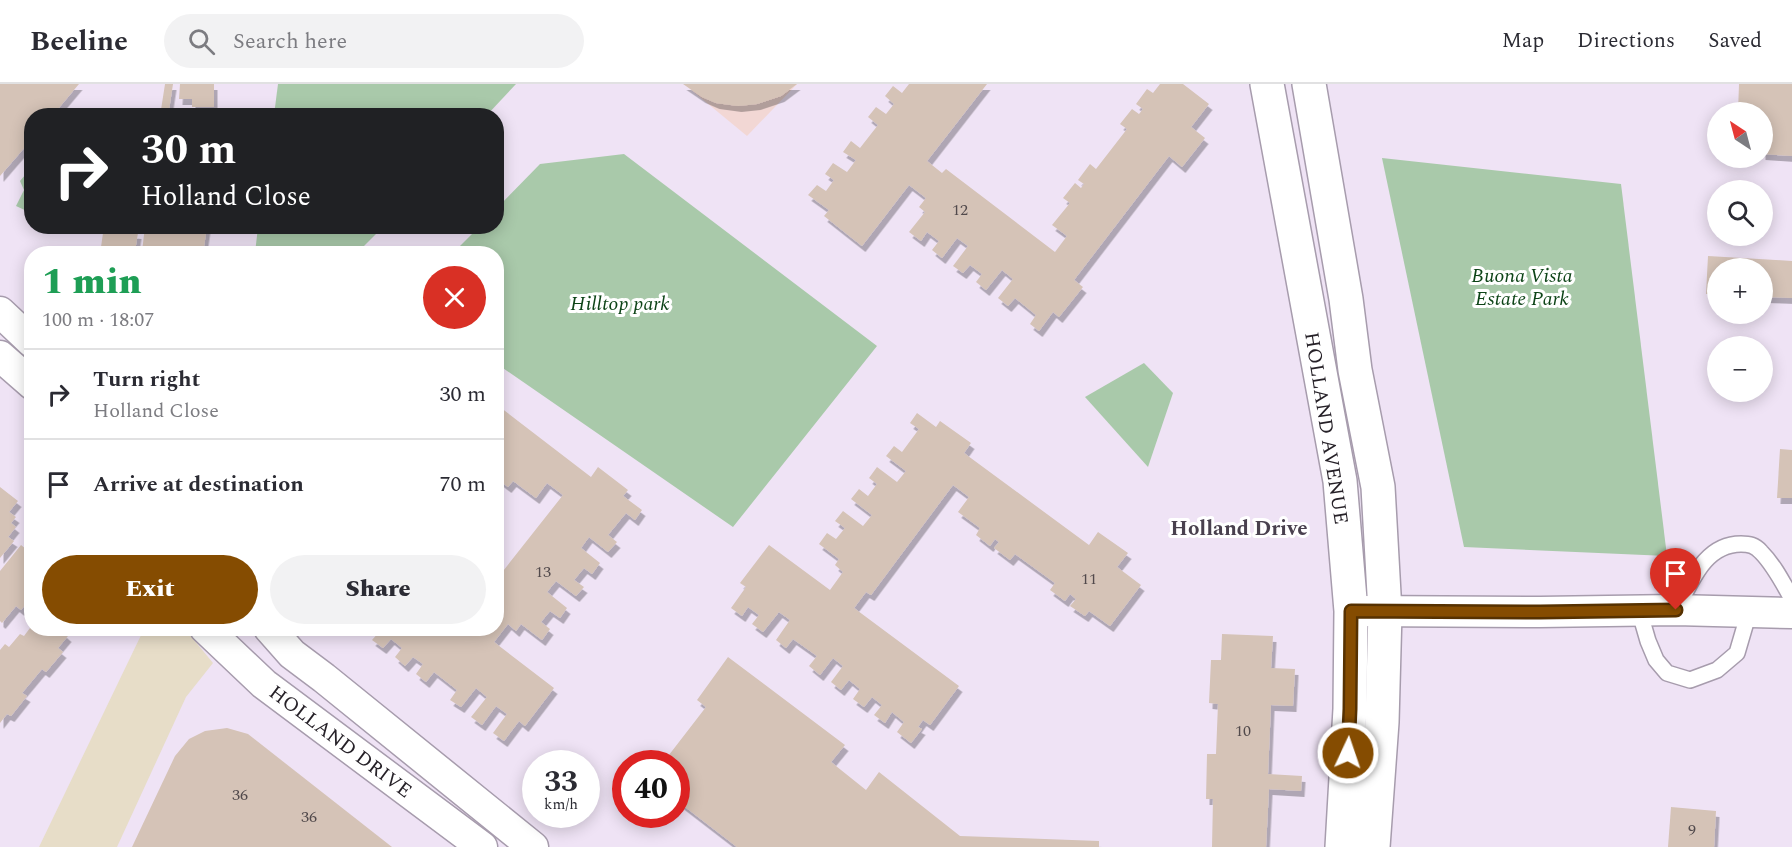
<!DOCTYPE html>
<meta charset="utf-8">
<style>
body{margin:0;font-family:Spectral,serif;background:#f2f2f3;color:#2b2b33;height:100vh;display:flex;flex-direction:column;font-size:22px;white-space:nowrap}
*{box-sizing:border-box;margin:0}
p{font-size:20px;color:#7c7c81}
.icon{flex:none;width:33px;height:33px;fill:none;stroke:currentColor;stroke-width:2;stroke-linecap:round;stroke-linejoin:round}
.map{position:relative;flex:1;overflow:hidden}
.side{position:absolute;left:24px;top:162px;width:480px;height:390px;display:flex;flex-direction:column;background:#fff;border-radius:24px;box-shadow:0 3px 15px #0003}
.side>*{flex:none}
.banner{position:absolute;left:24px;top:24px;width:480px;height:126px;border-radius:24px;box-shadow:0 3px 15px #0003;background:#202124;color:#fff;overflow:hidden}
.needle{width:39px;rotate:324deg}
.tools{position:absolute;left:1707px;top:18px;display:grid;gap:12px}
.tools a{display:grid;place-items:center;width:66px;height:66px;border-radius:50%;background:#fff;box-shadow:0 3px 15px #0003;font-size:30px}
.speed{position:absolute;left:522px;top:666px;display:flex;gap:12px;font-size:30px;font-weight:700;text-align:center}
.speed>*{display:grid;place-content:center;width:78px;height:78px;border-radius:50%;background:#fff;box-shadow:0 3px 15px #0003;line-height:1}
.speed small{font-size:15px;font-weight:400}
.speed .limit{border:9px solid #d22;background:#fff;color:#111}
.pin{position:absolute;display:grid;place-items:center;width:51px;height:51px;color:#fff;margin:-62px -26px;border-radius:50% 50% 50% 0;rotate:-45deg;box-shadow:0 0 6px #0007}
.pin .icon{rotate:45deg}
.me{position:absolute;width:66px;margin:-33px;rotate:3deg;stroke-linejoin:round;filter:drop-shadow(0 0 4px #0008)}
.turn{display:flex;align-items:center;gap:21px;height:126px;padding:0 18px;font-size:27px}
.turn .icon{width:78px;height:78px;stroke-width:2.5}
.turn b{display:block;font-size:42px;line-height:51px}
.round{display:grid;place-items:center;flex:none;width:63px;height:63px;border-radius:32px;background:#f2f2f3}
.summary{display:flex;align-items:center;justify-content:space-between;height:102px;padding:0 18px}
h1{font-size:36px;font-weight:800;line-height:45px;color:#1e9e55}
.cta{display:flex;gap:12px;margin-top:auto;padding:12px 18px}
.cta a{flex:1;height:69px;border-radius:36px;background:#854c01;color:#fff;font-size:24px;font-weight:800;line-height:69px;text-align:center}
.cta a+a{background:#f2f2f3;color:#2b2b33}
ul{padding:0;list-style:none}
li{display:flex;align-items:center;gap:18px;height:90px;padding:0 18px;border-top:2px solid #e1e1e2}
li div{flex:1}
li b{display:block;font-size:22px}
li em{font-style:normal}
header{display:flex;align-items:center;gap:36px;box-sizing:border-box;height:84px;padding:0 30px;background:#fff;border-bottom:2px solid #e1e1e2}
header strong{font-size:28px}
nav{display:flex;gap:33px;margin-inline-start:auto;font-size:21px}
.search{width:420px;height:54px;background:#f2f2f3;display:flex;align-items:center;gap:15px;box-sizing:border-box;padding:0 21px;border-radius:33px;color:#7c7c81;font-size:22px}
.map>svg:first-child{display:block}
</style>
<header>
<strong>Beeline</strong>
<div class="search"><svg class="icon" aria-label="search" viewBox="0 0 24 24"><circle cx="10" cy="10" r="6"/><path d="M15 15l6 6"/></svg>Search here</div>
<nav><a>Map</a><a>Directions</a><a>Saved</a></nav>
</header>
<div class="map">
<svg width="1792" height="763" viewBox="0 0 1792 763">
<defs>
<filter id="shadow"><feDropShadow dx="3.5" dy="6" stdDeviation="0" flood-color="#0004"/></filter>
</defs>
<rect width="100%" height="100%" fill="#efe3f5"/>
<!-- commercial -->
<path fill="#f2d7d4" d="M 684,0 L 797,0 L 747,52 Z"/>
<!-- industrial -->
<path fill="#e7ddc8" d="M 144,545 L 185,545 L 213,579 L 186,613 L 117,763 L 39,763 Z"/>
<!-- green -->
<g fill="#a9c9aa">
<path d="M 278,0 L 516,0 L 487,31 L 274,31 Z"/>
<path d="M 624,70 L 877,262 L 733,443 L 497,280 L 496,170 L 453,169 L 479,143 L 496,142 L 497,124 L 540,80 Z"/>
<path d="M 1382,74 L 1621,100 L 1667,472 L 1464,463 Z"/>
<path d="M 31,84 L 31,129 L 16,122 L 24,106 L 20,97 Z"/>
<path d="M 258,143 L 258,142 L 383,143 L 357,169 L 255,169 Z"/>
<path d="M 1144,279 L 1173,309 L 1148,383 L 1085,313 Z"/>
</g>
<!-- building -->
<g fill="#d5c3b7" filter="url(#shadow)">
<path d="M 0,0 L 79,0 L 52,32 L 32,32 L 32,55 L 0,92 Z"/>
<path d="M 165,0 L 173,0 L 168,32 L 160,32 Z"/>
<path d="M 180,0 L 214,0 L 214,23 L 192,23 L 192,15 L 179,15 Z"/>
<path d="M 683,0 L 797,0 L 781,12 L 757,20 L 738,22 L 716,19 L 702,13 Z"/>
<path d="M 909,0 L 987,0 L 927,77 L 942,89 L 946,85 L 1055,168 L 1067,152 L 1052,141 L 1070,119 L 1063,114 L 1075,99 L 1081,104 L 1084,100 L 1078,96 L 1090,80 L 1096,85 L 1127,45 L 1120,40 L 1132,25 L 1139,30 L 1143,25 L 1136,20 L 1147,5 L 1153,9 L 1160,0 L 1183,0 L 1209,20 L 1191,43 L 1205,54 L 1182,83 L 1169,72 L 1074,196 L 1083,203 L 1059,233 L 1053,228 L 1039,247 L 1030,240 L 1036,231 L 1015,214 L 1008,222 L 998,214 L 1013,195 L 1002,186 L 986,206 L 976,198 L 982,190 L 970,181 L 963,189 L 953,182 L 968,162 L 957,154 L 942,174 L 932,166 L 939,157 L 927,148 L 921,157 L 909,148 L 925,128 L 919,123 L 926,114 L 909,101 L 862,162 L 824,132 L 829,126 L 808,111 L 817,101 L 826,107 L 834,96 L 825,90 L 833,79 L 847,88 L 856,76 L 843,68 L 851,57 L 860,64 L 878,41 L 868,33 L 876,23 L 886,30 L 894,20 L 885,12 L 893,2 L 902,9 Z"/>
<path d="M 1739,0 L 1792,0 L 1792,72 L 1762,70 L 1762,28 L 1738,28 Z"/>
<path d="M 125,26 L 159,30 L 158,32 L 124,32 Z"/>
<path d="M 104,142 L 127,142 L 126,148 L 138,149 L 135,167 L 142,168 L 145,142 L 153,142 L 153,144 L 159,145 L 159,142 L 207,142 L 203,170 L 100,170 Z"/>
<path d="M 1708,172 L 1792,177 L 1792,214 L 1762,213 L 1762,184 L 1718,184 L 1718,210 L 1706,210 Z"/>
<path d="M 496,320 L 591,393 L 598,383 L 628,406 L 623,412 L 642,426 L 635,436 L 626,429 L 608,451 L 617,458 L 608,468 L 589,453 L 581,464 L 600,479 L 592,490 L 584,484 L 574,496 L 584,503 L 576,512 L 556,497 L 547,508 L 567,524 L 560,534 L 550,527 L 541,538 L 550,545 L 542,556 L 521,540 L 516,547 L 508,540 L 494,558 L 554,604 L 525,642 L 519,637 L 504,657 L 493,649 L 507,630 L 496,622 L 482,641 L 471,633 L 487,613 L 476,604 L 461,623 L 450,616 L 457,606 L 434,588 L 426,598 L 416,590 L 423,580 L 413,573 L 405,582 L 395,573 L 402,564 L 391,555 L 383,564 L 372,556 L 380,547 L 377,544 L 496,544 L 496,496 L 563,411 L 547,399 L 536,414 L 513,397 L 508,403 L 496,394 L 496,388 L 499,386 L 496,384 Z"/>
<path d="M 917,329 L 936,343 L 940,337 L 971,359 L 964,369 L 1089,461 L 1098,448 L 1128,469 L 1117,483 L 1141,501 L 1110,542 L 1089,527 L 1085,532 L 1070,522 L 1076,515 L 1070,510 L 1065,517 L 1050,506 L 1055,499 L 1015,470 L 1010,476 L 994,464 L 999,458 L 995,455 L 990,462 L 976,451 L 980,444 L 958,428 L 969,413 L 953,401 L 871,511 L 866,508 L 854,524 L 959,602 L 930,641 L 923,636 L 918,643 L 922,645 L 911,659 L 897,648 L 904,638 L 892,628 L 885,639 L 874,631 L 882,621 L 872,613 L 864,623 L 853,615 L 860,605 L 849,596 L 841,606 L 831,598 L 843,582 L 833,574 L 820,591 L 809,582 L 817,572 L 793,555 L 786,564 L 776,556 L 790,536 L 779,528 L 763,548 L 752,540 L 759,531 L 748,523 L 742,532 L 731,524 L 746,503 L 740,499 L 769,461 L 830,506 L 843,488 L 835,481 L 839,475 L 819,460 L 827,449 L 836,455 L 845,444 L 835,437 L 843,427 L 863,442 L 872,431 L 851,415 L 859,405 L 868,412 L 877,400 L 869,394 L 877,383 L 897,398 L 906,387 L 886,372 L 894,362 L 902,368 L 919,345 L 910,339 Z"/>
<path d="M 1780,365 L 1792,366 L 1792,414 L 1777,414 Z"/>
<path d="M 0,403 L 18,417 L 9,428 L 16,433 L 11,439 L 16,443 L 8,453 L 14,457 L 0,474 Z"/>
<path d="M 32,457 L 32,517 L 30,515 L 21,526 L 16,522 L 2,539 L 0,537 L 0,487 L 21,461 L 26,465 Z"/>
<path d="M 30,544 L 59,544 L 68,552 L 58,564 L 63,568 L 46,588 L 42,585 L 22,609 L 27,612 L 11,632 L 7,630 L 0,639 L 0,566 L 5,560 L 9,563 L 20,550 L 24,552 Z"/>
<path d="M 1222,550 L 1273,552 L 1271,584 L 1295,585 L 1293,622 L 1271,621 L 1268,690 L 1302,692 L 1301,707 L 1269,705 L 1266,763 L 1212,763 L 1213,715 L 1206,715 L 1207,670 L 1216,670 L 1218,620 L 1209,619 L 1211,576 L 1221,576 Z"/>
<path d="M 728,573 L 845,661 L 831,678 L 866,706 L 879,688 L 960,752 L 1099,757 L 1099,763 L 737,763 L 676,716 L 676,680 L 662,680 L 706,623 L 697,616 Z"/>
<path d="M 227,644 L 248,650 L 392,763 L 132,763 L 175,672 L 189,655 L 205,647 Z"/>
<path d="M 1671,723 L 1716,727 L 1714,763 L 1668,763 Z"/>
</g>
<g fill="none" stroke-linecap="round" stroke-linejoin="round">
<defs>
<g id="lane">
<path d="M 1639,526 L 1648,557 L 1656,576 L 1667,589 L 1690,596 L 1717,586 L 1737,569 L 1749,528"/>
<path d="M 1676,526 C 1691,499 1704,460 1741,460 C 1749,460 1755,461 1761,468 C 1774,481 1783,499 1792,515"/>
</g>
<g id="street">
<path d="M 0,228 L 32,258"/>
<path d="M 0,272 L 32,300"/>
<path d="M 1360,527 L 1540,528 L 1676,526 L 1792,529"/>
<path d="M 205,544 L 264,600 L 482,763"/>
<path d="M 269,544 L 292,570 L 324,594 L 533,763"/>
</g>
<g id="secondary">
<path d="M 1267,0 L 1340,397 L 1351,527 L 1350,625 L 1342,763"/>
<path d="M 1309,0 L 1346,215 L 1355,286 L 1378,403 L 1385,528 L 1382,638 L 1373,763"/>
</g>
</defs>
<!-- lane casing -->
<use href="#lane" stroke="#a79cad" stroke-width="18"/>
<!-- street casing -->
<use href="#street" stroke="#a79cad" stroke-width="33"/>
<!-- secondary casing -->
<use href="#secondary" stroke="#a79cad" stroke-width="36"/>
<!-- lane -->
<use href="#lane" stroke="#fff" stroke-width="15"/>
<!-- street -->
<use href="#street" stroke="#fff" stroke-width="30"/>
<!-- secondary -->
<use href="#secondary" stroke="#fff" stroke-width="33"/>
</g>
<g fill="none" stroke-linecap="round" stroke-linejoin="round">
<defs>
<path id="route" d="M 1348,669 L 1350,625 L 1351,527 L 1540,528 L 1676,526"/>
</defs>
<!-- route casing -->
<use href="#route" stroke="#563101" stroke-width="15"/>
<!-- route -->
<use href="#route" stroke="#854c01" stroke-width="10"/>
</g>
<g text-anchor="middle" stroke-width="6" stroke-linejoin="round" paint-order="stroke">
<!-- number labels -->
<g font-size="16" fill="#524a4c">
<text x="960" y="131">12</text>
<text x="543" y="493">13</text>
<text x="1089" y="500">11</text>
<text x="1243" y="652">10</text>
<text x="240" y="716">36</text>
<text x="309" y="738">36</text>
<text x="1692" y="751">9</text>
</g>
<!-- park labels -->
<g font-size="20" font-style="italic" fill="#0d4417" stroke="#fff">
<text x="1522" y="198">Buona Vista<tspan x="1522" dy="23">Estate Park</tspan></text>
<text x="620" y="226">Hilltop park</text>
</g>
<!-- street labels -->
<g font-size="20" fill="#262128" stroke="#fff">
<text transform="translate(1327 344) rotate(81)" y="7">HOLLAND AVENUE</text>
<text transform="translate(341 657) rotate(37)" y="7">HOLLAND DRIVE</text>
</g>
<!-- neighbourhood labels -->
<g font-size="21" font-weight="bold" fill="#49404e" stroke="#fff">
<text x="1239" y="451">Holland Drive</text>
</g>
</g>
</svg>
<div class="tools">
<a><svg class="needle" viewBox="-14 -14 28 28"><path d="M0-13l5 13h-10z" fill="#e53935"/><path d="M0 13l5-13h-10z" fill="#7c7c81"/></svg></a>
<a><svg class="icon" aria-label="search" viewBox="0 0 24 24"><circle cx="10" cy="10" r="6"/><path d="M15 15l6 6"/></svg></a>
<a>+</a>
<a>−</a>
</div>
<div class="speed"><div>33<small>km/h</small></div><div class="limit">40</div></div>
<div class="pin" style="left:1676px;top:526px;background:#d93025"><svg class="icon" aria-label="arrive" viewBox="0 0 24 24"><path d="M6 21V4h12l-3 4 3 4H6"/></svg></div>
<svg class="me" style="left:1348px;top:669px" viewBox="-20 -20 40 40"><circle r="17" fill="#854c01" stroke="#fff" stroke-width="3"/><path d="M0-11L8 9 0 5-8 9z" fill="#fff"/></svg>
<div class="banner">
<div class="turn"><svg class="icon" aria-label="right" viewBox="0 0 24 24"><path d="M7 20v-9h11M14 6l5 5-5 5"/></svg><div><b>30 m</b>Holland Close</div></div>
</div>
<section class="side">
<div class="summary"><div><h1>1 min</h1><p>100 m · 18:07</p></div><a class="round" style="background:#d93025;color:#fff"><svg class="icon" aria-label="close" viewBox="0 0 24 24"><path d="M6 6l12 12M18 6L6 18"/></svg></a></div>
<ul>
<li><svg class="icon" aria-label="right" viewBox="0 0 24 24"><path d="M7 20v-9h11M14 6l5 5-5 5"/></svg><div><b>Turn right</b><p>Holland Close</p></div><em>30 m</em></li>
<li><svg class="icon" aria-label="arrive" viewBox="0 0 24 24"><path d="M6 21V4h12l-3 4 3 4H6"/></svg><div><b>Arrive at destination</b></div><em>70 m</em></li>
</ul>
<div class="cta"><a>Exit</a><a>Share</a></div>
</section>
</div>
